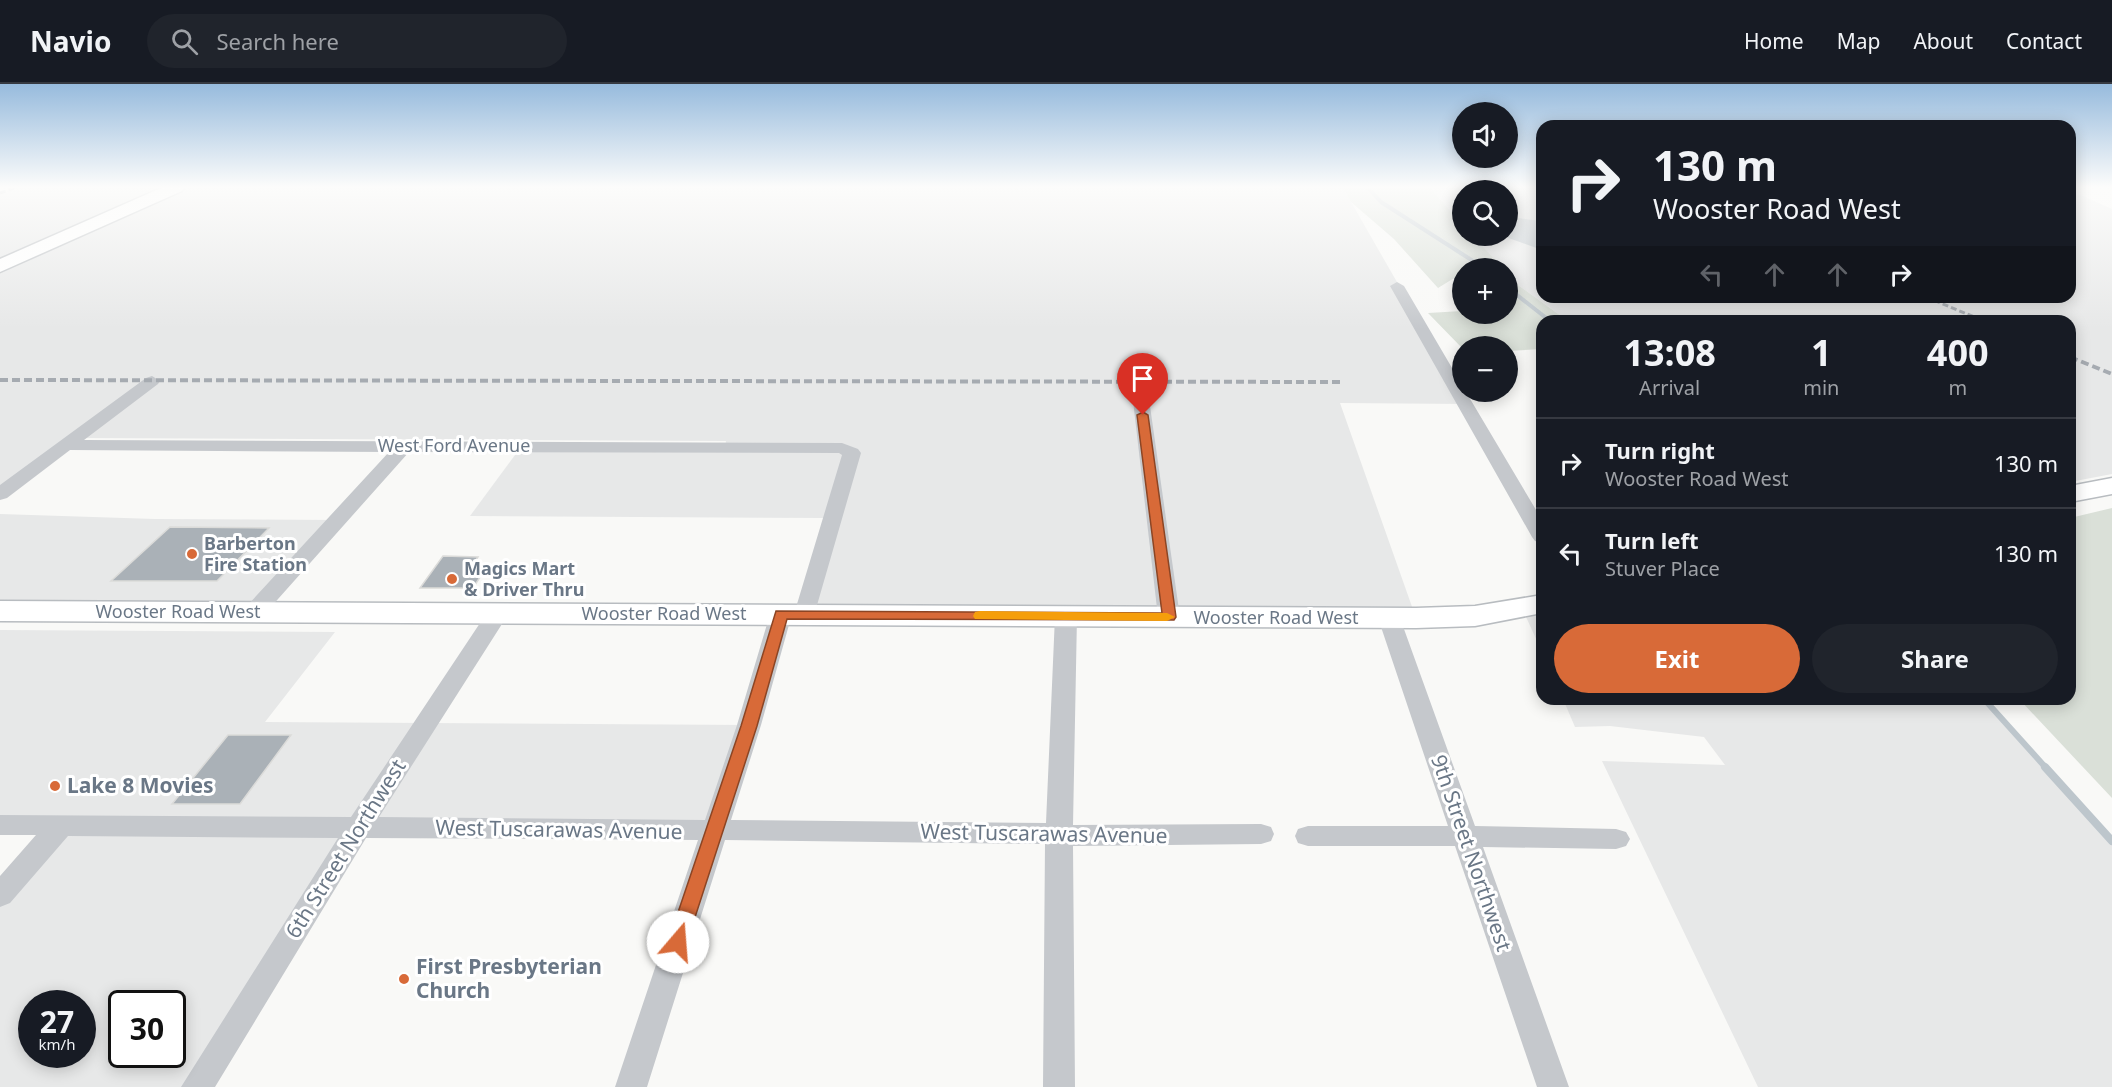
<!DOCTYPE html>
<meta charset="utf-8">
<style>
body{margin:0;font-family:"Noto Sans",sans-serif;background:#20242c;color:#f1f3f6;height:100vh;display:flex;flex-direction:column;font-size:22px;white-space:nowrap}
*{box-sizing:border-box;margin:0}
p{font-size:20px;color:#9ea1a6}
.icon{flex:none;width:33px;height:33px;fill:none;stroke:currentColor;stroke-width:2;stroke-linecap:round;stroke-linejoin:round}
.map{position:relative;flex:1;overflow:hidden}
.details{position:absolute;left:1536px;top:231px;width:540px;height:390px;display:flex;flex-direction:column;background:#171b24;border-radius:18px;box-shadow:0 3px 15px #0003}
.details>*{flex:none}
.banner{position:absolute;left:1536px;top:36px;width:540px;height:183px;border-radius:18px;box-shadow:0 3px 15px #0003;background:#171b24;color:#f1f3f6;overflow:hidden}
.fabs{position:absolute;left:1452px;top:18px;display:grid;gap:12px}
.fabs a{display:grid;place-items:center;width:66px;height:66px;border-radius:50%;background:#171b24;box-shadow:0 3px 15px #0003;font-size:30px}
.speed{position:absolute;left:18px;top:906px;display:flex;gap:12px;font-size:30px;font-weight:700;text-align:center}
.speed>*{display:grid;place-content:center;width:78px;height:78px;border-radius:50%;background:#171b24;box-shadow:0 3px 15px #0003;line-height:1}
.speed small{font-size:15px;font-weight:400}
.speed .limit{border:3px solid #111;border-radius:9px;background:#fff;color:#111}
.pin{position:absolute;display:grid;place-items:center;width:51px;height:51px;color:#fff;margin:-62px -26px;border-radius:50% 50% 50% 0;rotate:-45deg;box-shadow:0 0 6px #0007}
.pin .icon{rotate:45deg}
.me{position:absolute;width:66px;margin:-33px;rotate:18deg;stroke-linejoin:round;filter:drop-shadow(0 0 4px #0008)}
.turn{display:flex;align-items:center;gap:21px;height:126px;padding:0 18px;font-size:27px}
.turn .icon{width:78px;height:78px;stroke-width:2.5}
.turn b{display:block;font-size:42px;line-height:51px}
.lanes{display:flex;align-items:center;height:57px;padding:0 18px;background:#0003;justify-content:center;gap:30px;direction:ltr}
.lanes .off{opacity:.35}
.eta{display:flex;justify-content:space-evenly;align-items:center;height:102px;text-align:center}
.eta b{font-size:36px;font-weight:700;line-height:42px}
.action{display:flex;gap:12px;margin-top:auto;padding:12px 18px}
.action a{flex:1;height:69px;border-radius:36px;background:#d86a38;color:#fff;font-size:24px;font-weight:700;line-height:69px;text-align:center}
.action a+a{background:#20242c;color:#f1f3f6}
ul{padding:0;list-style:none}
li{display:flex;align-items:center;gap:18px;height:90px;padding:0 18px;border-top:2px solid #363941}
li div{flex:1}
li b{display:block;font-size:22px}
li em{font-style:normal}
header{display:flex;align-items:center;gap:36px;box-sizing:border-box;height:84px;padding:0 30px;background:#171b24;border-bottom:2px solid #363941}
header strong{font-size:28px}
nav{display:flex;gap:33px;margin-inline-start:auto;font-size:21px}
.search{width:420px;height:54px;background:#20242c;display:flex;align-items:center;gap:15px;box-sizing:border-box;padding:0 21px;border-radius:33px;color:#9ea1a6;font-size:22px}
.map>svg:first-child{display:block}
</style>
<header>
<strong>Navio</strong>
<div class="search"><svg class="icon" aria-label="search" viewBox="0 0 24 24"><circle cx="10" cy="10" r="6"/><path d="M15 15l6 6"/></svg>Search here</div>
<nav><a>Home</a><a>Map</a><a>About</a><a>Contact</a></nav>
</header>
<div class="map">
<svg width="2112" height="1003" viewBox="0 0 2112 1003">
<rect width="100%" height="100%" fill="#f9f9f7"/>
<!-- built -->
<g fill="#e7e8e8" fill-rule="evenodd">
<path d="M 16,104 L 1343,104 L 1467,320 L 1340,319 L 1416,534 L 805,530 L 852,369 L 725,363 L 726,357 L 76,354 L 0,410 L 0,110 Z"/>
<path d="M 1430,104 L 1542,104 L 1542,213 L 2070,213 L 2070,108 L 2083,112 L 2112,125 L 2112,390 L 2070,398 L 2070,237 L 1568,237 L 1518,201 L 1508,189 L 1508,184 L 1503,184 L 1473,152 L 1508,152 L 1508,106 L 1462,106 L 1462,140 Z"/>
<path d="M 518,367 L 841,368 L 843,374 L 824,434 L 470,432 Z"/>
<path d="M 0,430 L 155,435 L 337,436 L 254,528 L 0,527 Z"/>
<path d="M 1542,520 L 1542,568 L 1522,524 Z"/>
<path d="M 0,546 L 335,548 L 265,638 L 749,641 L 713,748 L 358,745 L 197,1003 L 0,1003 L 0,811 L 61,742 L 0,741 ZM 32,920 L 82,920 L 82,970 L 32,970 ZM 122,920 L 172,920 L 172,970 L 122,970 Z"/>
<path d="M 1563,615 L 1981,615 L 2112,760 L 2112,1003 L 1758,1003 L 1602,677 L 1725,681 L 1704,653 L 1610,642 L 1575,643 Z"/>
</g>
<!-- green -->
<g fill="#dae0d8">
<path d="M 1343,104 L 1430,104 L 1462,140 L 1462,152 L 1473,152 L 1503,184 L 1462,184 L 1462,194 L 1459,191 L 1438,204 L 1394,155 L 1351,118 Z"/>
<path d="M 1508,189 L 1518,201 L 1568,237 L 1542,237 L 1542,265 L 1508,267 L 1508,262 L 1462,264 L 1428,229 L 1462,227 L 1462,230 L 1508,230 Z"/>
<path d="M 2112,424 L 2112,714 L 2019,615 L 2070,615 L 2070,434 Z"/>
</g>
<!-- water -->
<path fill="#bdc6cc" d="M 1508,133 L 1542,137 L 1542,166 L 1503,152 L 1508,152 Z"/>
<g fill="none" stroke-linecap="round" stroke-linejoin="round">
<!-- stream-far2 -->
<g stroke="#bdc6cc" stroke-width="4">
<path d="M 1368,104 L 1381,118 L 1484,184"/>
<path d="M 1508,204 L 1550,237"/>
</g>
<!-- stream-far1 -->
<path stroke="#bdc6cc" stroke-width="6" d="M 1984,615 L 2047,685"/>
<!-- stream -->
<path stroke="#bdc6cc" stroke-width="8" d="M 2045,683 L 2112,757"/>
</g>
<!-- building -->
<g fill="#aab1b7" stroke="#dbdbd9" stroke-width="1.5">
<path d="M 170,443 L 269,444 L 217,497 L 111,497 Z"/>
<path d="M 443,472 L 478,473 L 468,487 L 484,487 L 473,504 L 420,504 Z"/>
<path d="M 228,651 L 291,651 L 240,720 L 172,720 Z"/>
</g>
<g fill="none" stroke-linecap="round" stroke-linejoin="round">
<defs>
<g id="secondary">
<path d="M 161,104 L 184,104 L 182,107 L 0,188 L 0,175 Z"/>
<path d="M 2112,394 L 2112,410 L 2070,418 L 2070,402 Z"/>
<path d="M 1542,511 L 1542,529 L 1475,542 L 1416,544 L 0,537 L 0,517 L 1416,524 L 1475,522 Z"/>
</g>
</defs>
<!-- secondary casing -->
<use href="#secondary" stroke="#b8bcc0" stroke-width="3"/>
<!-- street -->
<g fill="#c5c8cc" fill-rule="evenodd">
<path d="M 1397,198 L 1404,202 L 1462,301 L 1462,308 L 1466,308 L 1542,436 L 1542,459 L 1535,457 L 1532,453 L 1390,202 Z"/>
<path d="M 152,292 L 160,297 L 158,300 L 84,356 L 842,359 L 858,365 L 861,369 L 813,535 L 805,537 L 797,535 L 794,530 L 842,371 L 839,369 L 409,368 L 262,533 L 254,535 L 246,533 L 243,528 L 246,523 L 389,368 L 70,366 L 7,414 L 0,416 L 0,401 L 146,294 Z"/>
<path d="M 1140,303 L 1148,308 L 1180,533 L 1177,538 L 1169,540 L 1161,538 L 1158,533 L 1132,308 Z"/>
<path d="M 498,522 L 506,524 L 509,529 L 379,733 L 705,736 L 737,641 L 770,530 L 773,525 L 781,523 L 789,525 L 792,530 L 761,641 L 731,736 L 1046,739 L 1055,532 L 1058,527 L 1066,525 L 1074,527 L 1077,532 L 1073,741 L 1261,740 L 1271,743 L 1274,750 L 1271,757 L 1261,760 L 1073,762 L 1075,1003 L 1043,1003 L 1045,760 L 725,756 L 647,1003 L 615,1003 L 698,756 L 366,754 L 215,1003 L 181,1003 L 338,754 L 68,752 L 10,819 L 0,823 L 0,792 L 36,751 L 0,751 L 0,731 L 351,733 L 490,524 Z"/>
<path d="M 1389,527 L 1397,529 L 1400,534 L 1475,742 L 1616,745 L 1626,748 L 1630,755 L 1626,762 L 1616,765 L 1483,763 L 1569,1003 L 1537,1003 L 1455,762 L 1308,762 L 1298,759 L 1295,752 L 1298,745 L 1308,742 L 1448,742 L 1378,534 L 1381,529 Z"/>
</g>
<!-- secondary -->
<use href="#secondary" fill="#fff" fill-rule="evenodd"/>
<!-- rail-far1 -->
<g stroke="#a6abb1" stroke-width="3" stroke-dasharray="6 3" stroke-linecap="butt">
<path d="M 0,109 L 14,104"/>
<path d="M 1926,213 L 1984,237"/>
</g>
<!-- rail -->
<g stroke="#a6abb1" stroke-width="4" stroke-dasharray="8 4" stroke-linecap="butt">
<path d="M 2070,273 L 2112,290"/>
<path d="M 0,296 L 1342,298"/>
</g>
</g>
<!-- sky -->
<linearGradient id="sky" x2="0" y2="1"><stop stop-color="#97bbdd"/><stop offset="0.42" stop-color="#fcfcfb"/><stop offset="1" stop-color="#fcfcfb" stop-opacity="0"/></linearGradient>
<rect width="2112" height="245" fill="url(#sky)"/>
<!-- route -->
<path fill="#d86a38" stroke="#8c4524" stroke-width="1.5" d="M 1143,328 L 1148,331 L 1176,533 L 1174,536 L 787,535 L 757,642 L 687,858 L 684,864 L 678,866 L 671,864 L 668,858 L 741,642 L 776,527 L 1162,529 L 1137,331 Z"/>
<!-- slow -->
<path fill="#f59e0b" d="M 980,527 L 1167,529 L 1175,533 L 1167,537 L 975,535 L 973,532 L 975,528 Z"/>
<!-- markers -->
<g fill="#d86a38" stroke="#fff" stroke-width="2">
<circle cx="192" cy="470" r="6"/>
<circle cx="452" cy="495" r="6"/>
<circle cx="55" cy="702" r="6"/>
<circle cx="404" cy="895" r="6"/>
</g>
<g text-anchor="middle" stroke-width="6" stroke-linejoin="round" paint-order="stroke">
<!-- street labels -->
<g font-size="18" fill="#6a7786" stroke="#fff">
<text x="454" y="368">West Ford Avenue</text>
<text x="178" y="534">Wooster Road West</text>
<text x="664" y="536">Wooster Road West</text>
<text x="1276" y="540">Wooster Road West</text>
</g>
<!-- poi labels -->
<g font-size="18" font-weight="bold" fill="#6a7786" stroke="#fff" text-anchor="start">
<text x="204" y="466">Barberton<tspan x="204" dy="21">Fire Station</tspan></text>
<text x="464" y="491">Magics Mart<tspan x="464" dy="21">&amp; Driver Thru</tspan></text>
</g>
<!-- near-poi labels -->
<g font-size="21" font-weight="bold" fill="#6a7786" stroke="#fff" text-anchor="start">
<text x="67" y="709">Lake 8 Movies</text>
<text x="416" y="890">First Presbyterian<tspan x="416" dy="24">Church</tspan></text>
</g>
<!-- near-street labels -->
<g font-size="21" fill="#6a7786" stroke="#fff">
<text transform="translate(559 746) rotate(1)" y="7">West Tuscarawas Avenue</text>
<text transform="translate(1044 750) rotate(1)" y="7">West Tuscarawas Avenue</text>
<text transform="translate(346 765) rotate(-58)" y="7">6th Street Northwest</text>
<text transform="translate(1471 769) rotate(71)" y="7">9th Street Northwest</text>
</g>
</g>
</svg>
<div class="fabs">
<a><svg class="icon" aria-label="sound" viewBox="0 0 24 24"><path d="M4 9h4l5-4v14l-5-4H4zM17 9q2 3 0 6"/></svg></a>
<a><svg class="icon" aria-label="search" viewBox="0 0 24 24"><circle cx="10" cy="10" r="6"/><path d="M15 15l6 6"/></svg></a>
<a>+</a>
<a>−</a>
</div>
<div class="speed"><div>27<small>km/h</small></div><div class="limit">30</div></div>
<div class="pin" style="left:1143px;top:331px;background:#d93025"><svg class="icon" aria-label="arrive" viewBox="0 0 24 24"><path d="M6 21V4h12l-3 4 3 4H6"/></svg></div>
<svg class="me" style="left:678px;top:858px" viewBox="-20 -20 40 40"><circle r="19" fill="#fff"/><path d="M0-13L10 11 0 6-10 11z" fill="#d86a38"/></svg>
<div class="banner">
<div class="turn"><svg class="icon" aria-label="right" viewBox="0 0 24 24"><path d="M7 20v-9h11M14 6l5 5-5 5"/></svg><div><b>130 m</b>Wooster Road West</div></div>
<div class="lanes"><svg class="icon off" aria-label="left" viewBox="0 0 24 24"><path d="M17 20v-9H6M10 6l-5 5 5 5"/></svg><svg class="icon off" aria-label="ahead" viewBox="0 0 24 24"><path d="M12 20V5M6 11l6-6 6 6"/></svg><svg class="icon off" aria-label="ahead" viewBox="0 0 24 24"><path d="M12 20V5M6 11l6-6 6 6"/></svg><svg class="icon" aria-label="right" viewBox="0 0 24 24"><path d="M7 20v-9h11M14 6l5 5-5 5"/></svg></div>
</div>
<section class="details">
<div class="eta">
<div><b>13:08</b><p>Arrival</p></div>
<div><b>1</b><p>min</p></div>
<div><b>400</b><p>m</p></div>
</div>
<ul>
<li><svg class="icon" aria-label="right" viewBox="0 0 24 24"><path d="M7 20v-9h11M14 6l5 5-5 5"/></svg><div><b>Turn right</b><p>Wooster Road West</p></div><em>130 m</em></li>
<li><svg class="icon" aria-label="left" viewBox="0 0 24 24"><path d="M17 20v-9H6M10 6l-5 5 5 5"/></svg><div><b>Turn left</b><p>Stuver Place</p></div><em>130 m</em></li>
</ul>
<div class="action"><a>Exit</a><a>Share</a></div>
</section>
</div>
